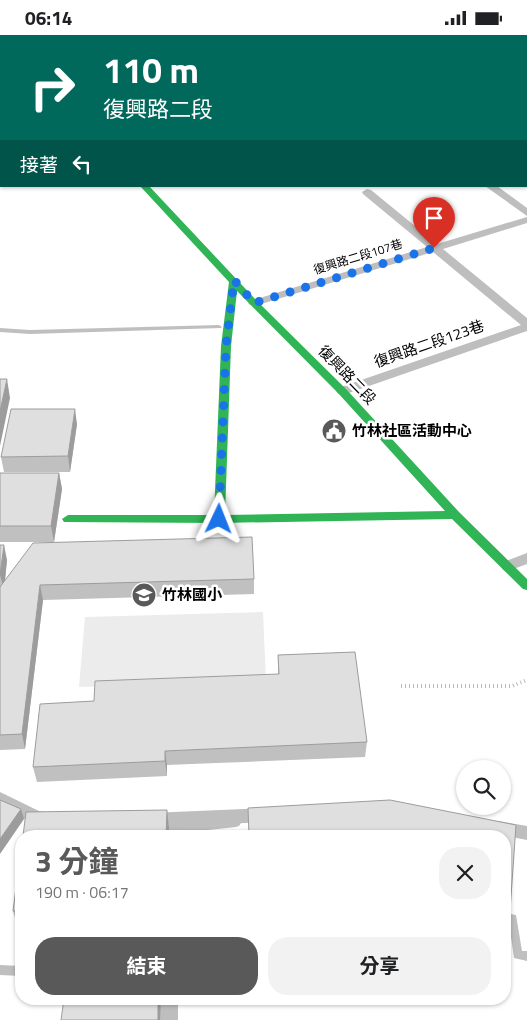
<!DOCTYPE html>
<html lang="zh-TW">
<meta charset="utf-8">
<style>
body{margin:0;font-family:"Titillium Web","Noto Sans TC",sans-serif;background:#f2f2f2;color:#202124;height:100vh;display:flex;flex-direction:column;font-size:19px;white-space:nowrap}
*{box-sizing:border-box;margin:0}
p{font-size:16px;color:#757577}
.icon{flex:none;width:28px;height:28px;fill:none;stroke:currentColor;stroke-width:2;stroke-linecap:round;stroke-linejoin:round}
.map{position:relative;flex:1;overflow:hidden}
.sheet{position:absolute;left:15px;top:795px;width:496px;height:175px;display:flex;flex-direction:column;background:#fff;border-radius:20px;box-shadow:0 1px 4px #0004}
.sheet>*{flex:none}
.banner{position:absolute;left:0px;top:0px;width:528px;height:152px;box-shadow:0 1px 4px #0004;background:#00695c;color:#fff;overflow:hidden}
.controls{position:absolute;left:456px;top:725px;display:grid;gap:10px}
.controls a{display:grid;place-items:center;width:55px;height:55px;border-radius:50%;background:#fff;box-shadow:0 1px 4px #0004;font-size:25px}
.pin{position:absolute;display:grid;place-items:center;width:42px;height:42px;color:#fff;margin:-51px -21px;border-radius:50% 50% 50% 0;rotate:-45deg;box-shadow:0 0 5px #0007}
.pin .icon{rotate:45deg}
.me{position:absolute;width:55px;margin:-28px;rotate:2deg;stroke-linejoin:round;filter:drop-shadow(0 0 4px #0008)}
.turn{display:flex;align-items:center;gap:18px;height:105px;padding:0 20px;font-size:22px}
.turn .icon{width:65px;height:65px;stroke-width:2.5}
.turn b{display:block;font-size:35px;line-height:42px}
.then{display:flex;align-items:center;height:48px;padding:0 20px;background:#0003;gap:10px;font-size:19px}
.round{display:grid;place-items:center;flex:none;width:52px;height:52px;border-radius:20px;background:#f2f2f2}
.headline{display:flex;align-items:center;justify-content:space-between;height:85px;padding:0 20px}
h1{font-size:30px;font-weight:700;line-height:38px;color:#595959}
.primary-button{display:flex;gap:10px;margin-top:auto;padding:10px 20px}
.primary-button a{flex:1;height:58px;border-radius:20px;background:#595959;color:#fff;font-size:20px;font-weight:700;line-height:58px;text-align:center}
.primary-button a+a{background:#f2f2f2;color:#202124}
.status{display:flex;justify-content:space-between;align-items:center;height:35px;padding:0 25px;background:#fff;direction:ltr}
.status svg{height:14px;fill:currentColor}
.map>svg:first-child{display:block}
</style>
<div class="status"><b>06:14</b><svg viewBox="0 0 49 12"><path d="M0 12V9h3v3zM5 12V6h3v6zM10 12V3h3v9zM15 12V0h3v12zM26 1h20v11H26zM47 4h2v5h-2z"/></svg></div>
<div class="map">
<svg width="527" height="985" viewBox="0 0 527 985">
<rect width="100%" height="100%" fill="#fff"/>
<!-- green -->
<path fill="#ececec" d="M 263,577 L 266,647 L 79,652 L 85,582 Z"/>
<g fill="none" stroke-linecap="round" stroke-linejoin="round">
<!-- stream -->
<g fill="#bfbfbf" fill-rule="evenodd">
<path d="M 219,290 L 222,292 L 221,293 L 30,299 L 0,297 L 0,293 L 30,295 Z"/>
<path d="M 236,784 L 239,785 L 241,788 L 239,791 L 236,792 L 171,799 L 168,798 L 166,795 L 168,792 L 171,791 Z"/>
<path d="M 505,878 L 516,880 L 522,916 L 527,916 L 527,926 L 514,923 L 509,888 L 505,888 Z"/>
<path d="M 0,930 L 21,931 L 21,941 L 0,940 Z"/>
</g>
<!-- path -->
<path stroke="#b9b9b9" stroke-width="4" stroke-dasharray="1 3" stroke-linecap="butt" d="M 401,651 L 512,651 L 527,645"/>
<!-- lane -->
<g fill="#bebebe" fill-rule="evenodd">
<path d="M 485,151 L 497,151 L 527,173 L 527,181 Z"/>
<path d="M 367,154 L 371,155 L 437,209 L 527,182 L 527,188 L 443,214 L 527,283 L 527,296 L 346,359 L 338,359 L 336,356 L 338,353 L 521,290 L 433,217 L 258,270 L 250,270 L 248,268 L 250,266 L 427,212 L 363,159 L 362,157 Z"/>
<path d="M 527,518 L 527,529 L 508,536 L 503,535 L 501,531 L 503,527 Z"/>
<path d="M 0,757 L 39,776 L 50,778 L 52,783 L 50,788 L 37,790 L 0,772 Z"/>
<path d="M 266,773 L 272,775 L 274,780 L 272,785 L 266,787 L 181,791 L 180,801 L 164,801 L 164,792 L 150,792 L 144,790 L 142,785 L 144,780 L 150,778 Z"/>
<path d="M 498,786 L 527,791 L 527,805 L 492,798 L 489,793 L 492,788 Z"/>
<path d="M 160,964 L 178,964 L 178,985 L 158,985 Z"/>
</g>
<!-- fast -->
<path fill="#30b455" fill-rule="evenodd" d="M 140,151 L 149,151 L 257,266 L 346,354 L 459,477 L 527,544 L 527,555 L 523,554 L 452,484 L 219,488 L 64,487 L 62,484 L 68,480 L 214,480 L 221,311 L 229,247 ZM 237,256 L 338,358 L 445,476 L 225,480 L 231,311 Z"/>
</g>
<!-- wall -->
<g fill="#c0c0c0">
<path d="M 77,389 L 70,437 L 4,437 L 1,422 Z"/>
<path d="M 0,438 L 59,438 L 62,454 L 54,507 L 0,507 Z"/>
<path d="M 0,510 L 7,525 L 5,545 L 254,544 L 254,559 L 43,565 L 25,714 L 0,715 Z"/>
<path d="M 278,620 L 367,707 L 365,722 L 167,730 L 167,741 L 37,747 L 33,732 L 94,666 L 278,639 Z"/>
<path d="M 505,801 L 510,876 L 506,893 L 505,892 Z"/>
<path d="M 21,814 L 21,893 L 18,893 L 13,876 Z"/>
</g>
<!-- shaded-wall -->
<g fill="#9c9c9c">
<path d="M 7,344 L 10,363 L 0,411 L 0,376 Z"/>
<path d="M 75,374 L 77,389 L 70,437 L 68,421 Z"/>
<path d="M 59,438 L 62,454 L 54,507 L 51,491 Z"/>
<path d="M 4,510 L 7,525 L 4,555 L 0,540 Z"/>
<path d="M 40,550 L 43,565 L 25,714 L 22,699 Z"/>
<path d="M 165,716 L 167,730 L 167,741 L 165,726 Z"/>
<path d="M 21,774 L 24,784 L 0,819 L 0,804 Z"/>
<path d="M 167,775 L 169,793 L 168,801 L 166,801 Z"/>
<path d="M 158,964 L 161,964 L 160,985 L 158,985 Z"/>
</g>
<!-- building -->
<g fill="#dfdfdf" stroke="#9c9c9c">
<path d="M 0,344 L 7,344 L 0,376 Z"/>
<path d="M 11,374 L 75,374 L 68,421 L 1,422 Z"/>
<path d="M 0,438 L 59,438 L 51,491 L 0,491 Z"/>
<path d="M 252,502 L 254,544 L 40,550 L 22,699 L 0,700 L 0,552 L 33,508 Z"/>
<path d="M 0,510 L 4,510 L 0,540 Z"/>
<path d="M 355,617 L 367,707 L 165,716 L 165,726 L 33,732 L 40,669 L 94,666 L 95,646 L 279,639 L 278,620 Z"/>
<path d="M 0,765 L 21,774 L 0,804 Z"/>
<path d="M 390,765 L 516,790 L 510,876 L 505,875 L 505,801 L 249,801 L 248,773 Z"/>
<path d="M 167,775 L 166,801 L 23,801 L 26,777 Z"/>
<path d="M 21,814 L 21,876 L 13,876 Z"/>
<path d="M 64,964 L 158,964 L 158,985 L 61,985 Z"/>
</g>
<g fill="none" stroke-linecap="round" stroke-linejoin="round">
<!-- route -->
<path stroke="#1a73e8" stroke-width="9" stroke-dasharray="0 16.2" d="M 219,484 L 226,311 L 234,245 L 254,268 L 434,213"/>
</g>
<!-- icons -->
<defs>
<symbol id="civic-disc" viewBox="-11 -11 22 22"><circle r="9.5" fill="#595959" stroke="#fff"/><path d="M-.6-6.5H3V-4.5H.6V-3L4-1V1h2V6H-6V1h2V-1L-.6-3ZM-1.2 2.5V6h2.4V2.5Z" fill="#fff"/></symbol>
<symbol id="school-disc" viewBox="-11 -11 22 22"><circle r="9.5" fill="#595959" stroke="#fff"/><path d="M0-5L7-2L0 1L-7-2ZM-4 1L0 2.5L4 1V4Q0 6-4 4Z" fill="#fff"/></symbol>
</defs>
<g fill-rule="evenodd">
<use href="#civic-disc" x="320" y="382" width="28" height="28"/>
<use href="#school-disc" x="130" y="546" width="28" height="28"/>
</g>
<g text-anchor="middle" stroke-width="5" stroke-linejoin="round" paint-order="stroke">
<!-- far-street labels -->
<g font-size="12" fill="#000" stroke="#fff">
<text transform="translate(358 222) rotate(-17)" y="4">復興路二段107巷</text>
</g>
<!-- street labels -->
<g font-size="15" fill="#000" stroke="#fff">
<text transform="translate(429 309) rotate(-19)" y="5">復興路二段123巷</text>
<text transform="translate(347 340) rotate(46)" y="5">復興路二段</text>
</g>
<!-- poi labels -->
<g font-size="15" font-weight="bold" fill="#000" stroke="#fff" text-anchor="start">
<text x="352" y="401">竹林社區活動中心</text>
<text x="162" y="565">竹林國小</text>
</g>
</g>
</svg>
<div class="controls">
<a><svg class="icon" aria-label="search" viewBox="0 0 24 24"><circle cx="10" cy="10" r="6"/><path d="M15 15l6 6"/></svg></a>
</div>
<div class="pin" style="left:434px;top:213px;background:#d93025"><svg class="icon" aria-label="arrive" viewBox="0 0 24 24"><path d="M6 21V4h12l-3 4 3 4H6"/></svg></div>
<svg class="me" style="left:219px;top:484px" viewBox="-20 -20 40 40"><path d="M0-17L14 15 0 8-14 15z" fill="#1a73e8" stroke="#fff" stroke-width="4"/></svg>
<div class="banner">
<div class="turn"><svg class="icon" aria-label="right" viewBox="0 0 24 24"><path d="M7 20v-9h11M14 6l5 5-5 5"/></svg><div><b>110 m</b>復興路二段</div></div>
<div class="then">接著<svg class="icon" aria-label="left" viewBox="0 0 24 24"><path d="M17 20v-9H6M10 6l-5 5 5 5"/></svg></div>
</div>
<section class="sheet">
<div class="headline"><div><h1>3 分鐘</h1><p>190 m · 06:17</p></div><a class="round"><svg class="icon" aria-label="close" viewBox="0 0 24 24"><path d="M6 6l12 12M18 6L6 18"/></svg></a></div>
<div class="primary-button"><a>結束</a><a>分享</a></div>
</section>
</div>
